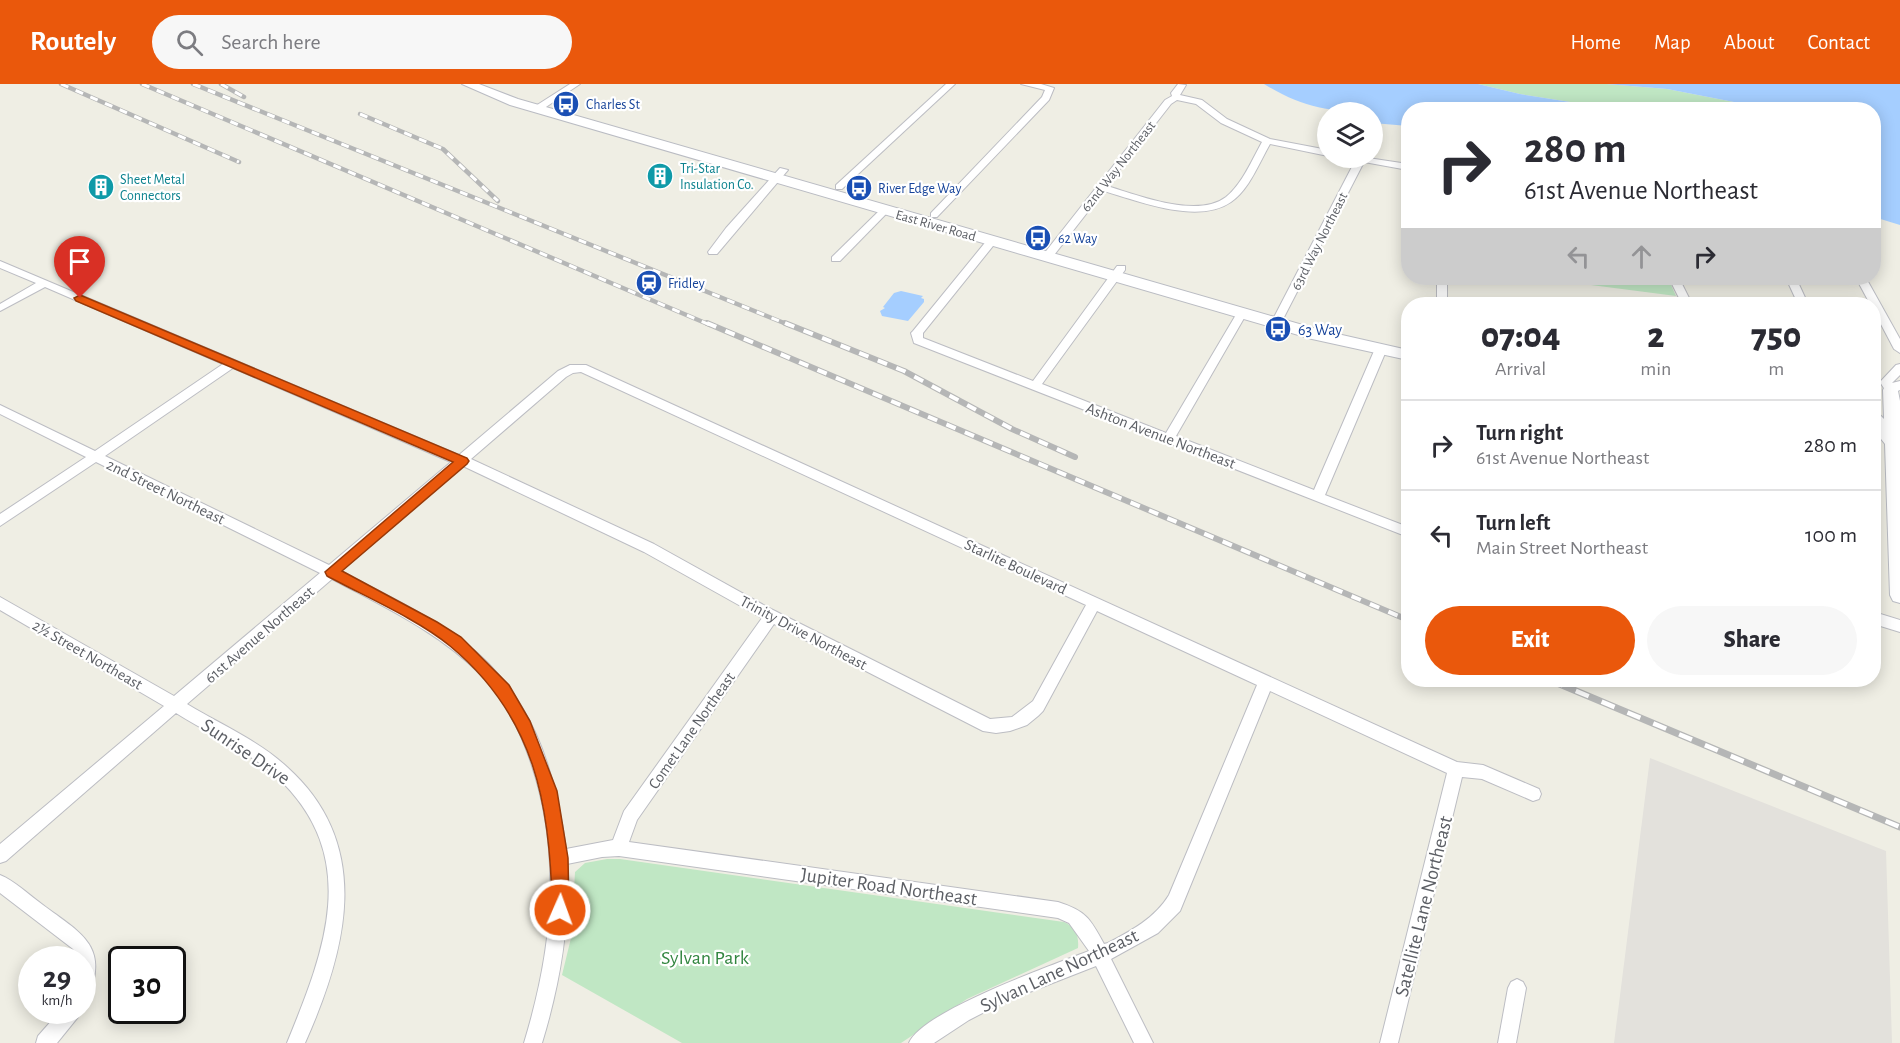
<!DOCTYPE html>
<meta charset="utf-8">
<style>
body{margin:0;font-family:"Alegreya Sans",sans-serif;background:#f7f7f7;color:#2b2b33;height:100vh;display:flex;flex-direction:column;font-size:22px;white-space:nowrap}
*{box-sizing:border-box;margin:0}
p{font-size:20px;color:#7c7c81}
.icon{flex:none;width:33px;height:33px;fill:none;stroke:currentColor;stroke-width:2;stroke-linecap:round;stroke-linejoin:round}
.map{position:relative;flex:1;overflow:hidden}
.sheet{position:absolute;left:1401px;top:213px;width:480px;height:390px;display:flex;flex-direction:column;background:#fff;border-radius:24px;box-shadow:0 3px 15px #0003}
.sheet>*{flex:none}
.hud{position:absolute;left:1401px;top:18px;width:480px;height:183px;border-radius:24px;box-shadow:0 3px 15px #0003;background:#fff;color:#2b2b33;overflow:hidden}
.fabs{position:absolute;left:1317px;top:18px;display:grid;gap:12px}
.fabs a{display:grid;place-items:center;width:66px;height:66px;border-radius:50%;background:#fff;box-shadow:0 3px 15px #0003;font-size:30px}
.speed{position:absolute;left:18px;top:862px;display:flex;gap:12px;font-size:30px;font-weight:700;text-align:center}
.speed>*{display:grid;place-content:center;width:78px;height:78px;border-radius:50%;background:#fff;box-shadow:0 3px 15px #0003;line-height:1}
.speed small{font-size:15px;font-weight:400}
.speed .limit{border:3px solid #111;border-radius:9px;background:#fff;color:#111}
.pin{position:absolute;display:grid;place-items:center;width:51px;height:51px;color:#fff;margin:-62px -26px;border-radius:50% 50% 50% 0;rotate:-45deg;box-shadow:0 0 6px #0007}
.pin .icon{rotate:45deg}
.me{position:absolute;width:66px;margin:-33px;rotate:2deg;stroke-linejoin:round;filter:drop-shadow(0 0 4px #0008)}
.turn{display:flex;align-items:center;gap:21px;height:126px;padding:0 24px;font-size:27px}
.turn .icon{width:78px;height:78px;stroke-width:2.5}
.turn b{display:block;font-size:42px;line-height:51px}
.lanes{display:flex;align-items:center;height:57px;padding:0 24px;background:#0003;justify-content:center;gap:30px;direction:ltr}
.lanes .off{opacity:.35}
.eta{display:flex;justify-content:space-evenly;align-items:center;height:102px;text-align:center}
.eta b{font-size:36px;font-weight:800;line-height:42px}
.button{display:flex;gap:12px;margin-top:auto;padding:12px 24px}
.button a{flex:1;height:69px;border-radius:36px;background:#ea580c;color:#fff;font-size:24px;font-weight:800;line-height:69px;text-align:center}
.button a+a{background:#f7f7f7;color:#2b2b33}
ul{padding:0;list-style:none}
li{display:flex;align-items:center;gap:18px;height:90px;padding:0 24px;border-top:2px solid #e1e1e2}
li div{flex:1}
li b{display:block;font-size:22px}
li em{font-style:normal}
header{display:flex;align-items:center;gap:36px;box-sizing:border-box;height:84px;padding:0 30px;background:#ea580c;color:#fff}
header strong{font-size:28px}
nav{display:flex;gap:33px;margin-inline-start:auto;font-size:21px}
.search{width:420px;height:54px;background:#f7f7f7;display:flex;align-items:center;gap:15px;box-sizing:border-box;padding:0 21px;border-radius:33px;color:#7c7c81;font-size:22px}
.map>svg:first-child{display:block}
</style>
<header>
<strong>Routely</strong>
<div class="search"><svg class="icon" aria-label="search" viewBox="0 0 24 24"><circle cx="10" cy="10" r="6"/><path d="M15 15l6 6"/></svg>Search here</div>
<nav><a>Home</a><a>Map</a><a>About</a><a>Contact</a></nav>
</header>
<div class="map">
<svg width="1900" height="959" viewBox="0 0 1900 959">
<rect width="100%" height="100%" fill="#efeee4"/>
<!-- industrial -->
<path fill="#e3e1dc" d="M 1650,674 L 1886,767 L 1892,959 L 1614,959 Z"/>
<!-- green -->
<g fill="#c0e7c4">
<path d="M 1478,0 L 1606,0 L 1667,5 L 1770,25 L 1615,25 L 1520,10 Z"/>
<path d="M 1589,194 L 1668,194 L 1676,212 L 1591,201 Z"/>
<path d="M 607,775 L 620,775 L 1064,838 C 1076,843 1079,852 1078,864 L 967,915 L 901,959 L 682,959 L 562,891 L 571,854 L 575,788 L 585,779 Z"/>
</g>
<!-- water -->
<g fill="#a5ceff">
<path d="M 1264,0 L 1478,0 L 1520,10 L 1615,25 L 1408,26 L 1408,42 L 1373,39 L 1372,28 C 1329,28 1301,23 1264,0 Z"/>
<path d="M 1606,0 L 1900,0 L 1900,141 L 1874,133 L 1874,26 L 1770,25 L 1667,5 Z"/>
<path d="M 901,207 L 923,212 L 921,214 L 924,215 L 924,218 L 908,237 L 882,232 L 880,227 L 885,224 L 883,223 L 894,209 Z"/>
</g>
<g fill="none" stroke-linecap="round" stroke-linejoin="round">
<defs>
<g id="street">
<path d="M 570,0 L 580,0 L 540,27 L 534,27 L 534,23 Z"/>
<path d="M 946,0 L 955,0 L 842,105 L 836,105 L 836,101 Z"/>
<path d="M 1021,0 L 1041,0 L 1054,4 L 1049,16 L 937,133 L 931,133 L 931,129 L 1042,13 L 1045,6 Z"/>
<path d="M 1178,0 L 1186,1 L 1180,11 L 1202,16 L 1227,35 L 1270,55 L 1328,66 L 1328,72 L 1270,60 C 1259,79 1249,106 1231,118 C 1198,141 1138,117 1104,107 L 1051,175 L 1043,175 L 1043,171 L 1165,16 L 1172,12 L 1171,9 ZM 1177,16 L 1196,20 L 1221,39 L 1262,58 C 1252,76 1242,100 1226,113 C 1197,135 1138,111 1107,102 L 1171,20 Z"/>
<path d="M 1350,74 L 1368,74 L 1408,80 L 1408,86 L 1364,78 L 1281,239 L 1280,241 L 1272,241 L 1271,239 L 1355,77 Z"/>
<path d="M 780,84 L 788,86 L 717,170 L 709,170 L 708,168 L 726,144 Z"/>
<path d="M 885,123 L 888,124 L 888,128 L 840,177 L 832,177 L 832,173 L 882,124 Z"/>
<path d="M 992,154 L 997,157 L 923,249 L 923,254 L 1033,297 L 1117,182 L 1125,182 L 1125,186 L 1042,300 L 1166,349 L 1237,229 L 1242,226 L 1246,227 L 1247,229 L 1176,352 L 1314,406 L 1374,267 L 1380,263 L 1384,264 L 1386,267 L 1325,411 L 1408,443 L 1408,453 L 914,259 L 911,249 L 913,247 L 988,155 Z"/>
<path d="M 0,177 L 459,371 L 558,287 L 570,281 L 586,281 L 1457,678 L 1483,681 L 1539,705 L 1541,710 L 1539,715 L 1533,717 L 1482,695 L 1462,693 L 1398,959 L 1380,959 L 1447,689 L 1270,607 L 1180,827 L 1158,849 L 1111,875 L 1153,959 L 1134,959 L 1096,882 L 1004,918 L 969,936 L 934,959 L 909,959 C 922,927 1053,881 1089,867 L 1069,839 L 1058,834 L 619,772 L 602,773 L 567,780 C 570,842 560,900 542,959 L 524,959 C 553,864 563,768 529,673 C 518,642 504,614 481,591 C 439,548 384,523 332,495 L 187,620 C 220,640 259,657 287,683 C 374,761 347,865 305,959 L 287,959 C 325,866 362,773 277,693 C 248,667 209,650 176,629 L 6,777 L 0,779 L 0,760 L 164,622 L 0,526 L 0,513 L 174,612 L 320,489 L 96,378 L 0,442 L 0,430 L 86,373 L 0,330 L 0,321 L 95,367 L 223,280 L 45,203 L 0,227 L 0,220 L 36,199 L 0,184 ZM 233,284 L 446,376 L 451,378 L 329,481 L 105,372 ZM 581,288 L 1086,521 L 1033,617 L 1012,633 L 990,635 L 769,524 L 654,460 L 471,375 L 566,293 L 573,289 ZM 463,382 L 644,468 L 762,534 L 624,727 L 613,756 L 566,765 C 555,684 531,609 464,558 C 426,529 382,509 341,487 ZM 1097,527 L 1257,601 L 1169,811 C 1155,834 1131,847 1108,859 L 1104,860 C 1090,834 1086,827 1058,818 L 629,758 L 637,736 L 774,540 L 983,647 L 996,649 L 1010,647 L 1027,641 L 1038,632 L 1043,627 Z"/>
<rect x="1437" y="194" width="10" height="26"/>
<path d="M 1669,194 L 1679,194 L 1692,220 L 1682,220 Z"/>
<path d="M 1786,194 L 1796,194 L 1808,220 L 1798,220 Z"/>
<path d="M 1856,194 L 1866,194 L 1900,255 L 1900,269 L 1894,265 L 1874,227 L 1874,220 L 1870,220 Z"/>
<path d="M 1900,280 L 1900,291 L 1892,299 L 1900,297 L 1900,306 L 1891,310 L 1887,309 L 1880,298 L 1896,281 Z"/>
<path d="M 1874,528 L 1900,536 L 1900,548 L 1874,540 Z"/>
<path d="M 0,791 C 15,797 29,811 43,821 C 80,849 110,861 88,914 L 82,917 L 82,876 L 78,876 L 73,865 L 0,809 Z"/>
<path d="M 1517,895 L 1523,898 L 1526,904 L 1516,959 L 1498,959 L 1508,904 L 1511,898 Z"/>
<path d="M 60,927 L 81,927 L 78,933 L 57,959 L 36,959 L 38,952 Z"/>
</g>
<g id="secondary">
<path d="M 462,0 L 479,0 L 518,15 L 1320,246 L 1408,266 L 1408,276 L 1312,255 L 510,21 Z"/>
<path d="M 1891,300 L 1897,302 L 1900,317 L 1900,519 L 1893,517 L 1890,511 L 1885,360 L 1874,346 L 1874,329 L 1880,331 L 1884,335 L 1883,306 L 1885,302 Z"/>
</g>
</defs>
<!-- street casing -->
<use href="#street" stroke="#bcbdc3" stroke-width="2"/>
<!-- secondary casing -->
<use href="#secondary" stroke="#babcc3" stroke-width="2"/>
<!-- street -->
<use href="#street" fill="#fff" fill-rule="evenodd"/>
<!-- secondary -->
<use href="#secondary" fill="#fff" fill-rule="evenodd"/>
<defs>
<g id="rail-far2">
<path d="M 61,0 L 239,78"/>
<path d="M 142,0 L 710,241"/>
<path d="M 193,0 L 789,241"/>
<path d="M 221,0 L 244,13"/>
<path d="M 360,30 L 443,65 L 498,117"/>
</g>
<g id="rail-far1">
<path d="M 707,239 L 1408,536"/>
<path d="M 785,239 L 904,287 L 1012,345 L 1075,373"/>
</g>
<path id="rail" d="M 1550,596 L 1900,743"/>
</defs>
<!-- rail-far2 casing -->
<use href="#rail-far2" stroke="#b5b6b6" stroke-width="4.5"/>
<!-- rail-far1 casing -->
<use href="#rail-far1" stroke="#b5b6b6" stroke-width="6"/>
<!-- rail casing -->
<use href="#rail" stroke="#b5b6b6" stroke-width="7"/>
<!-- rail-far2 -->
<use href="#rail-far2" stroke="#fff" stroke-width="3" stroke-dasharray="8" stroke-linecap="butt"/>
<!-- rail-far1 -->
<use href="#rail-far1" stroke="#fff" stroke-width="4" stroke-dasharray="10" stroke-linecap="butt"/>
<!-- rail -->
<use href="#rail" stroke="#fff" stroke-width="4.5" stroke-dasharray="14" stroke-linecap="butt"/>
</g>
<!-- route -->
<path fill="#ea580c" stroke="#983908" stroke-width="1.5" d="M 80,211 L 467,374 L 469,377 L 467,380 L 342,487 L 437,538 L 461,553 L 509,601 L 530,637 L 557,707 L 568,774 L 569,826 L 567,832 L 560,835 L 554,832 L 552,826 C 551,722 535,632 450,562 C 419,536 364,512 327,492 L 325,488 L 453,378 L 76,217 L 74,214 Z"/>
<!-- icons -->
<defs>
<symbol id="bus-disc" viewBox="-11 -11 22 22"><circle r="9.5" fill="#1a4fb4" stroke="#fff"/><path d="M-5-6H5V4H4V6H2V4H-2V6H-4V4H-5ZM-3.5-4V0h7V-4ZM-3.5 1.2v1.5H-2V1.2ZM2 1.2v1.5H3.5V1.2Z" fill="#fff"/></symbol>
<symbol id="building-disc" viewBox="-11 -11 22 22"><circle r="9.5" fill="#0f9aa8" stroke="#fff"/><path d="M-4-6H4V6H1V3H-1V6H-4ZM-2.5-4.3h1.7v1.8h-1.7ZM.8-4.3h1.7v1.8H.8ZM-2.5-1h1.7V.8h-1.7ZM.8-1h1.7V.8H.8Z" fill="#fff"/></symbol>
<symbol id="station-disc" viewBox="-11 -11 22 22"><circle r="9.5" fill="#1a4fb4" stroke="#fff"/><path d="M-3-6H3Q5-6 5-4V2Q5 4 3 4L4.5 6H3L1.5 4h-3L-3 6H-4.5L-3 4Q-5 4-5 2V-4Q-5-6-3-6ZM-3.5-4v3h7v-3ZM-3.5 1v1.5H-2V1ZM2 1v1.5H3.5V1Z" fill="#fff"/></symbol>
</defs>
<g fill-rule="evenodd">
<use href="#bus-disc" x="551" y="5" width="30" height="30"/>
<use href="#building-disc" x="645" y="77" width="30" height="30"/>
<use href="#building-disc" x="86" y="88" width="30" height="30"/>
<use href="#bus-disc" x="844" y="89" width="30" height="30"/>
<use href="#bus-disc" x="1023" y="139" width="30" height="30"/>
<use href="#station-disc" x="634" y="184" width="30" height="30"/>
<use href="#bus-disc" x="1263" y="230" width="30" height="30"/>
</g>
<g text-anchor="middle" stroke-width="4.5" stroke-linejoin="round" paint-order="stroke">
<!-- far-transit labels -->
<g font-size="14" fill="#164399" stroke="#fff" text-anchor="start">
<text x="586" y="25">Charles St</text>
<text x="878" y="109">River Edge Way</text>
<text x="1058" y="159">62 Way</text>
<text x="668" y="204">Fridley</text>
</g>
<!-- far-street labels -->
<g font-size="14" fill="#5c5f65" stroke="#fff">
<text transform="translate(1118 82) rotate(-52)" y="5">62nd Way Northeast</text>
<text transform="translate(936 141) rotate(16)" y="5">East River Road</text>
<text transform="translate(1319 157) rotate(-63)" y="5">63rd Way Northeast</text>
</g>
<!-- far-culture labels -->
<g font-size="14" fill="#0d838f" stroke="#fff" text-anchor="start">
<text x="680" y="89">Tri-Star<tspan x="680" dy="16">Insulation Co.</tspan></text>
<text x="120" y="100">Sheet Metal<tspan x="120" dy="16">Connectors</tspan></text>
</g>
<!-- transit labels -->
<g font-size="16" fill="#164399" stroke="#fff" text-anchor="start">
<text x="1298" y="251">63 Way</text>
</g>
<!-- street labels -->
<g font-size="16" fill="#5c5f65" stroke="#fff">
<text transform="translate(1161 351) rotate(21)" y="6">Ashton Avenue Northeast</text>
<text transform="translate(166 407) rotate(26)" y="6">2nd Street Northeast</text>
<text transform="translate(1016 482) rotate(25)" y="6">Starlite Boulevard</text>
<text transform="translate(804 548) rotate(28)" y="6">Trinity Drive Northeast</text>
<text transform="translate(259 550) rotate(-41)" y="6">61st Avenue Northeast</text>
<text transform="translate(88 570) rotate(30)" y="6">2½ Street Northeast</text>
<text transform="translate(691 646) rotate(-55)" y="6">Comet Lane Northeast</text>
</g>
<!-- near-street labels -->
<g font-size="20" fill="#5c5f65" stroke="#fff">
<text transform="translate(246 667) rotate(34)" y="7">Sunrise Drive</text>
<text transform="translate(889 802) rotate(8)" y="7">Jupiter Road Northeast</text>
<text transform="translate(1423 822) rotate(-76)" y="7">Satellite Lane Northeast</text>
<text transform="translate(1059 886) rotate(-25)" y="7">Sylvan Lane Northeast</text>
</g>
<!-- near-park labels -->
<g font-size="20" fill="#328640" stroke="#fff">
<text x="705" y="880">Sylvan Park</text>
</g>
</g>
</svg>
<div class="fabs">
<a><svg class="icon" aria-label="layers" viewBox="0 0 24 24"><path d="M12 4l9 5-9 5-9-5zM3 14l9 5 9-5"/></svg></a>
</div>
<div class="speed"><div>29<small>km/h</small></div><div class="limit">30</div></div>
<div class="pin" style="left:80px;top:214px;background:#d93025"><svg class="icon" aria-label="arrive" viewBox="0 0 24 24"><path d="M6 21V4h12l-3 4 3 4H6"/></svg></div>
<svg class="me" style="left:560px;top:826px" viewBox="-20 -20 40 40"><circle r="17" fill="#ea580c" stroke="#fff" stroke-width="3"/><path d="M0-11L8 9 0 5-8 9z" fill="#fff"/></svg>
<div class="hud">
<div class="turn"><svg class="icon" aria-label="right" viewBox="0 0 24 24"><path d="M7 20v-9h11M14 6l5 5-5 5"/></svg><div><b>280 m</b>61st Avenue Northeast</div></div>
<div class="lanes"><svg class="icon off" aria-label="left" viewBox="0 0 24 24"><path d="M17 20v-9H6M10 6l-5 5 5 5"/></svg><svg class="icon off" aria-label="ahead" viewBox="0 0 24 24"><path d="M12 20V5M6 11l6-6 6 6"/></svg><svg class="icon" aria-label="right" viewBox="0 0 24 24"><path d="M7 20v-9h11M14 6l5 5-5 5"/></svg></div>
</div>
<section class="sheet">
<div class="eta">
<div><b>07:04</b><p>Arrival</p></div>
<div><b>2</b><p>min</p></div>
<div><b>750</b><p>m</p></div>
</div>
<ul>
<li><svg class="icon" aria-label="right" viewBox="0 0 24 24"><path d="M7 20v-9h11M14 6l5 5-5 5"/></svg><div><b>Turn right</b><p>61st Avenue Northeast</p></div><em>280 m</em></li>
<li><svg class="icon" aria-label="left" viewBox="0 0 24 24"><path d="M17 20v-9H6M10 6l-5 5 5 5"/></svg><div><b>Turn left</b><p>Main Street Northeast</p></div><em>100 m</em></li>
</ul>
<div class="button"><a>Exit</a><a>Share</a></div>
</section>
</div>
